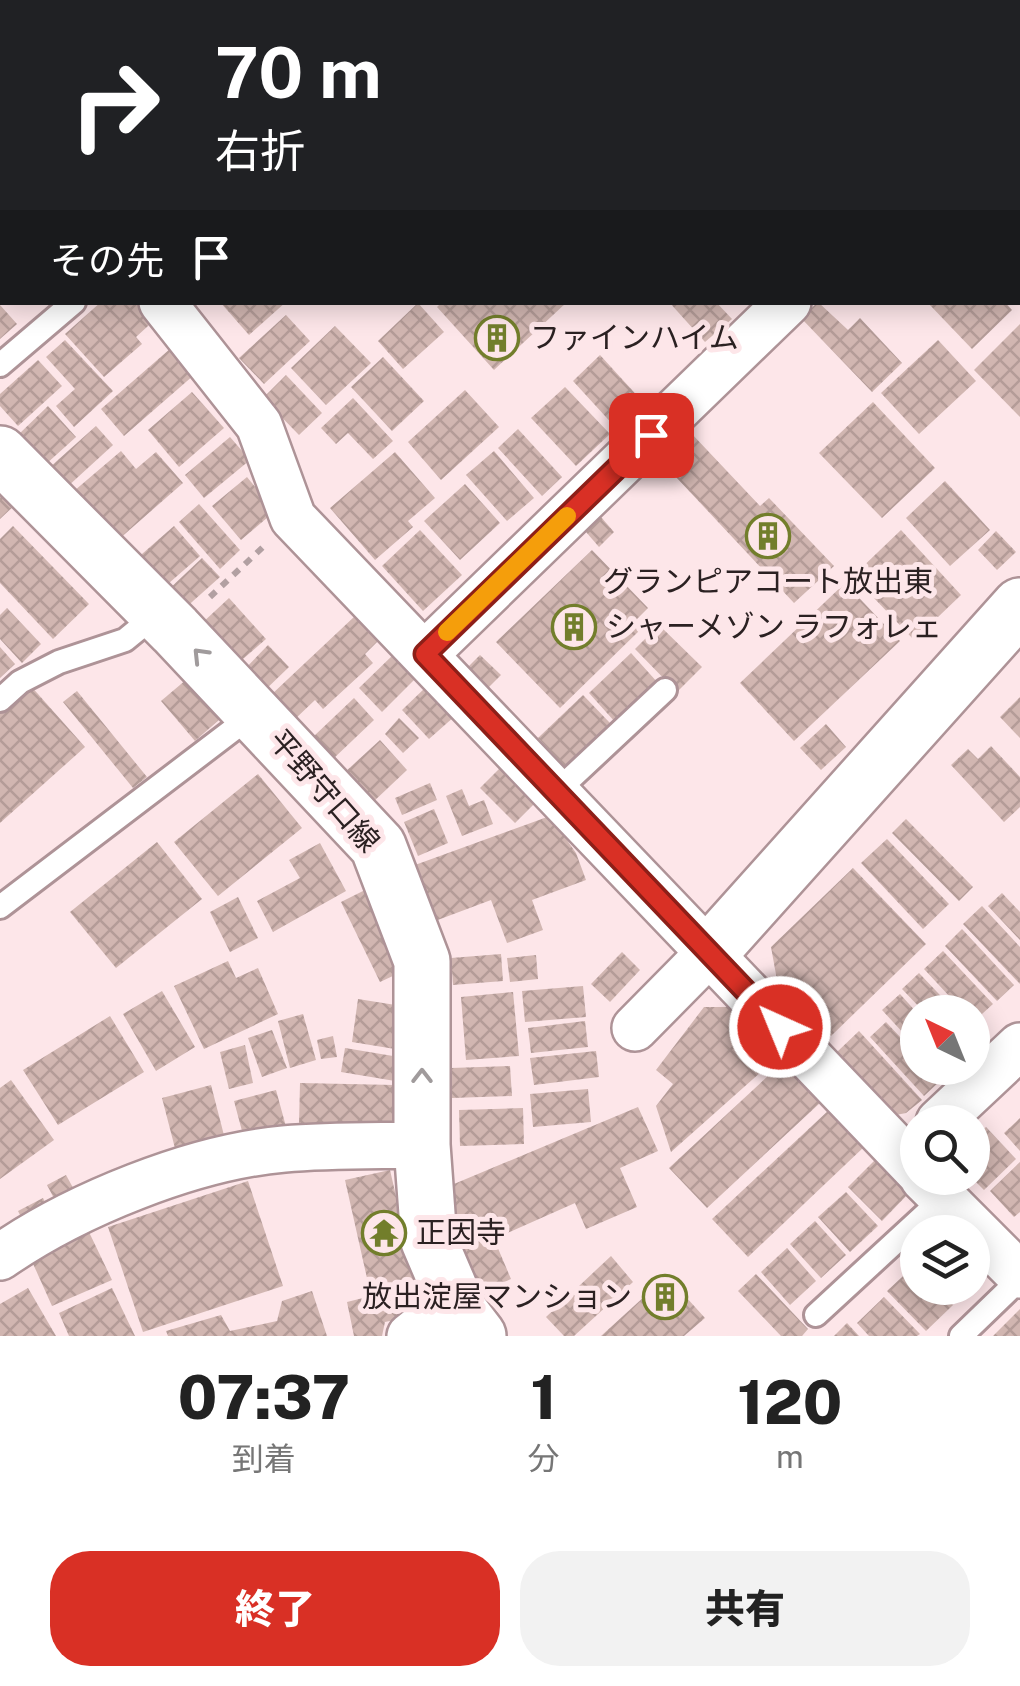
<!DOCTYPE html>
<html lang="ja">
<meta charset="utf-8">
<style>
body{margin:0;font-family:"Public Sans","Noto Sans JP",sans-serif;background:#f2f2f2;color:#222;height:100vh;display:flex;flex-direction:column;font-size:38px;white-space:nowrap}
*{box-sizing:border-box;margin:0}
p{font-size:32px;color:#767676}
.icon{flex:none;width:55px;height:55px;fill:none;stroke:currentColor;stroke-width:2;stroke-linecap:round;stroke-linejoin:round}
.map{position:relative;height:1336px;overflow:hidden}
.drawer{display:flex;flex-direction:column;background:#fff;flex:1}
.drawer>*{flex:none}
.guide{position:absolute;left:0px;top:0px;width:1020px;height:305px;box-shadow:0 5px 25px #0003;background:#202124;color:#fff;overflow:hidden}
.needle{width:65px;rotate:317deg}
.controls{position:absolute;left:900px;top:995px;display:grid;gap:20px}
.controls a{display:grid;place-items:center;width:90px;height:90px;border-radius:50%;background:#fff;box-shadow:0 5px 25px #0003;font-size:50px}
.pin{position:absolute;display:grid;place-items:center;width:85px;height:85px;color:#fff;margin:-42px;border-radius:20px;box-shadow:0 5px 15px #0006}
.me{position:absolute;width:110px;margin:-55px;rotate:316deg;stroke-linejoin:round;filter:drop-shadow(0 0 8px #0008)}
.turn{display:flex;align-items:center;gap:35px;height:210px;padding:0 50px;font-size:45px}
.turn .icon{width:130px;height:130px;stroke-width:2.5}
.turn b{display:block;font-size:70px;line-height:85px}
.then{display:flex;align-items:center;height:95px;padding:0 50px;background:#0003;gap:20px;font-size:38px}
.eta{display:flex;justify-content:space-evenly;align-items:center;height:170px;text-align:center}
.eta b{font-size:60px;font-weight:800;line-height:70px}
.button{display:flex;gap:20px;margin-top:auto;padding:20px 50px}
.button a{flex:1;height:115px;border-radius:40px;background:#d93025;color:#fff;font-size:40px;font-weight:800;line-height:115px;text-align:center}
.button a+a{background:#f2f2f2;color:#222}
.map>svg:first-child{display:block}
</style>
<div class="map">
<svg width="1020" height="1336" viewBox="0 0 1020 1336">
<defs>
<pattern id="building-cross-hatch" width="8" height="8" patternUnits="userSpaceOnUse" patternTransform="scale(2.5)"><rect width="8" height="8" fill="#d1b6b1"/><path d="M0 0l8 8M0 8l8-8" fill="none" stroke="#b49c98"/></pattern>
</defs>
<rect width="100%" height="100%" fill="#fde6e9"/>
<!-- building -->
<g fill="url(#building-cross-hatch)">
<path d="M 101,302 L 149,302 L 160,315 L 136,337 L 142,344 L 104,377 L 65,334 Z"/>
<path d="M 220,302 L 286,302 L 249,335 Z"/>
<path d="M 442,302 L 567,302 L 494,370 L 437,307 Z"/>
<path d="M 669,302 L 716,302 L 732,319 L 705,342 Z"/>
<path d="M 818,302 L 848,330 L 860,318 L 902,363 L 872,392 L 801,318 Z"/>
<path d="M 927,302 L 1005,302 L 1012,310 L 972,349 Z"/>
<path d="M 418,303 L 444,332 L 403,369 L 378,341 Z"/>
<path d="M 0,305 L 17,324 L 0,339 Z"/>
<path d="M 286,315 L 310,341 L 264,384 L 239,358 Z"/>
<path d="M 1020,324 L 1020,417 L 974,370 Z"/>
<path d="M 335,326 L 371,363 L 326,405 L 291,368 Z"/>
<path d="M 65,340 L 113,391 L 74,427 L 56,406 L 75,389 L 46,357 Z"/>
<path d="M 938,340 L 976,381 L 919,434 L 881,393 Z"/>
<path d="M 171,348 L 194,375 L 124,436 L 101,409 Z"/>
<path d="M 600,355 L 643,402 L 616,428 L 573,381 Z"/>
<path d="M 383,357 L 424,401 L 392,431 L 351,387 Z"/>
<path d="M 38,360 L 62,386 L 18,426 L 0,406 L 0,394 Z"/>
<path d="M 286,375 L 322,413 L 299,435 L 263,398 Z"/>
<path d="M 565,387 L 610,434 L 576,466 L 531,418 Z"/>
<path d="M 465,390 L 499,427 L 441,480 L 408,442 Z"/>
<path d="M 192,392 L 224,428 L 179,467 L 148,430 Z"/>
<path d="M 353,398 L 393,441 L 373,459 L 348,433 L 336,444 L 321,428 Z"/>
<path d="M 873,402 L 935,468 L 882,518 L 819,453 Z"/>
<path d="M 48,406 L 76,437 L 45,465 L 18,435 Z"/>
<path d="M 96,426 L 113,445 L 66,488 L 49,468 Z"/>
<path d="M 518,429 L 562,477 L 542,496 L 498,448 Z"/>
<path d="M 690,432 L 760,506 L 769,498 L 834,566 L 794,603 L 660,460 Z"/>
<path d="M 230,437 L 250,460 L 204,498 L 185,475 Z"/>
<path d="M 121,451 L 136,469 L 156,452 L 183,483 L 118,540 L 74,491 Z"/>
<path d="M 494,451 L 534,498 L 507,521 L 466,475 Z"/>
<path d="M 395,452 L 435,498 L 408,521 L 413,527 L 375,560 L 330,508 Z"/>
<path d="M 247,477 L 275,511 L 241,540 L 212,506 Z"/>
<path d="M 945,481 L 990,530 L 950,566 L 906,518 Z"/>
<path d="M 465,484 L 500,523 L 460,560 L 424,521 Z"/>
<path d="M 0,486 L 16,504 L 0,519 Z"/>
<path d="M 199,504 L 240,550 L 220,569 L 179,522 Z"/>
<path d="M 601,517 L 614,532 L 599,547 L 586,532 Z"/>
<path d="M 13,526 L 89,604 L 53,639 L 0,583 L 0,539 Z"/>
<path d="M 174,526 L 200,556 L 161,590 L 134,561 Z"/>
<path d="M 420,530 L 462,575 L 423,611 L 382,566 Z"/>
<path d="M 901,530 L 961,595 L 914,640 L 853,576 Z"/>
<path d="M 996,531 L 1016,552 L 997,570 L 978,550 Z"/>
<path d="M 592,550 L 648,608 L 633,623 L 640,630 L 560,708 L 496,642 Z"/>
<path d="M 202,558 L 220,577 L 183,610 L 166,592 Z"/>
<path d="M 845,583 L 900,641 L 794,741 L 740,683 Z"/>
<path d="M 229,598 L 266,639 L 236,665 L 200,625 Z"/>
<path d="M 7,608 L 41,644 L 22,663 L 0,639 L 0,615 Z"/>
<path d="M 355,616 L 378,641 L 365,654 L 373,663 L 323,709 L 315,700 L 294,720 L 271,695 Z"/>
<path d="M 659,625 L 702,667 L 677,692 L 635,649 Z"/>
<path d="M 268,645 L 289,667 L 261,694 L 240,674 Z"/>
<path d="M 0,647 L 15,664 L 0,678 Z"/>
<path d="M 395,653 L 418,676 L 382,712 L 359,688 Z"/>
<path d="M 631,653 L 658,683 L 615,722 L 589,693 Z"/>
<path d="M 480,655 L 501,675 L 488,688 L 468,667 Z"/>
<path d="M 187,679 L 220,719 L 195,741 L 161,701 Z"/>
<path d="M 30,685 L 85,747 L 0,823 L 0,711 Z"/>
<path d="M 426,687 L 455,716 L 429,739 L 402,710 Z"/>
<path d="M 77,691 L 147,777 L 133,788 L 63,702 Z"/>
<path d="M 583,695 L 610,723 L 564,766 L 538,738 Z"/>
<path d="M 1020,697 L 1020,738 L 1000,717 Z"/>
<path d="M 354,698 L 374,720 L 333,759 L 313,737 Z"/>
<path d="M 399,718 L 419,738 L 403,753 L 385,734 Z"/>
<path d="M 826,724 L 846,747 L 821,770 L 800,748 Z"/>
<path d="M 380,740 L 407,770 L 372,803 L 344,773 Z"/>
<path d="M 991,746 L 1020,777 L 1020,807 L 1004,822 L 951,765 L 968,749 L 978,759 Z"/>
<path d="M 500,768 L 535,803 L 515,823 L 480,788 Z"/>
<path d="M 258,774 L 302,828 L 218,896 L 174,842 Z"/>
<path d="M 430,783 L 437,800 L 402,815 L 395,798 Z"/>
<path d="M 462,789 L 469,806 L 484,800 L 493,824 L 462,836 L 446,796 Z"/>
<path d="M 434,809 L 448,843 L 418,856 L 404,822 Z"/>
<path d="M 550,816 L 576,853 L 586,880 L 532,900 L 543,930 L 507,943 L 491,900 L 435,921 L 415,865 Z"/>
<path d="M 906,819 L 973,887 L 959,901 L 892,833 Z"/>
<path d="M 887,839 L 949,904 L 923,929 L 861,863 Z"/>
<path d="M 157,842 L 202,899 L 116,968 L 70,912 Z"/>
<path d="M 320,843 L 346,891 L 273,932 L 257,901 L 300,878 L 289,860 Z"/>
<path d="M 853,868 L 926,944 L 831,1036 L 777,980 L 771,947 Z"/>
<path d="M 373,886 L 412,967 L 380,982 L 341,902 Z"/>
<path d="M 1002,893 L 1020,912 L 1020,940 L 988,906 Z"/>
<path d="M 238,897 L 258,938 L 230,952 L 210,912 Z"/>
<path d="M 982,906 L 1020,947 L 1020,984 L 963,924 Z"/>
<path d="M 962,929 L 1014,985 L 997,1001 L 945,946 Z"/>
<path d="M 943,951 L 993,1004 L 972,1023 L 972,1012 L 964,1012 L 924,969 Z"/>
<path d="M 622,952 L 640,970 L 610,1002 L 591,984 Z"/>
<path d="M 501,954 L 503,981 L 453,985 L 451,958 Z"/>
<path d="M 536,955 L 538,979 L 510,982 L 507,958 Z"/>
<path d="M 228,961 L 236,978 L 258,968 L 278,1014 L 204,1049 L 174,986 Z"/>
<path d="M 919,973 L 956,1012 L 924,1012 L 902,989 Z"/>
<path d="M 583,986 L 586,1017 L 525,1022 L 522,991 Z"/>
<path d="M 162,991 L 195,1047 L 156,1071 L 123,1014 Z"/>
<path d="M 513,992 L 519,1056 L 466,1060 L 461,997 Z"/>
<path d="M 900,994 L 918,1014 L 918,1049 L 882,1010 Z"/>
<path d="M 358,999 L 408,1007 L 401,1050 L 352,1042 Z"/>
<path d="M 704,1007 L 737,1007 L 780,1055 L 671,1152 L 656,1106 L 673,1084 L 656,1070 Z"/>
<path d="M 303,1014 L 316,1060 L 290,1068 L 278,1021 Z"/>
<path d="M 110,1016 L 144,1072 L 58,1125 L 23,1070 Z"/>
<path d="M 585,1021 L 588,1047 L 531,1053 L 528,1028 Z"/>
<path d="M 886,1022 L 918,1056 L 918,1068 L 928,1068 L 940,1081 L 924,1096 L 870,1037 Z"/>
<path d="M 272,1030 L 287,1068 L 262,1077 L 248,1038 Z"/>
<path d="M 859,1031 L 922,1100 L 906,1113 L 896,1115 L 837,1052 Z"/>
<path d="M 333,1036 L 337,1057 L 321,1059 L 317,1040 Z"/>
<path d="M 245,1045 L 253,1083 L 229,1089 L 220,1052 Z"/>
<path d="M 345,1048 L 405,1058 L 401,1082 L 341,1072 Z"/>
<path d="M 596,1051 L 599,1077 L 534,1085 L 530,1058 Z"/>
<path d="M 783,1062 L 821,1102 L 707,1208 L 669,1168 Z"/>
<path d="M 510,1066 L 512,1096 L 452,1098 L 451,1068 Z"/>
<path d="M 11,1080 L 54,1140 L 0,1179 L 0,1088 Z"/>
<path d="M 300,1083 L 395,1085 L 394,1125 L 299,1124 Z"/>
<path d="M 211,1085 L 226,1143 L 177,1156 L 162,1098 Z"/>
<path d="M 588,1089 L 591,1122 L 533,1127 L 530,1094 Z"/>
<path d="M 276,1090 L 288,1134 L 246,1146 L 234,1101 Z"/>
<path d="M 638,1107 L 658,1151 L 620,1168 L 637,1207 L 586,1229 L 575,1203 L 494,1239 L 511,1279 L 480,1293 L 448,1220 L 454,1184 Z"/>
<path d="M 523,1108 L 524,1144 L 460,1146 L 459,1110 Z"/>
<path d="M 830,1109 L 865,1146 L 748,1257 L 712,1219 Z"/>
<path d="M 1020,1118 L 1020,1151 L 1004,1133 Z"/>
<path d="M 986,1127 L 1016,1159 L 984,1190 L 972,1178 L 984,1162 L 972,1150 L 972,1140 Z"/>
<path d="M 875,1160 L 909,1193 L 882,1221 L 848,1187 Z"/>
<path d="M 1020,1162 L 1020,1212 L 1014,1217 L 990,1191 Z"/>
<path d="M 390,1170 L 423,1314 L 385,1322 L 382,1336 L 354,1336 L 347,1302 L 371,1296 L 345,1180 Z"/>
<path d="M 66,1175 L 77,1195 L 58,1206 L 47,1185 Z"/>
<path d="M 248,1181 L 283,1286 L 143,1332 L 108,1227 Z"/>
<path d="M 846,1192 L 878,1226 L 850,1252 L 818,1217 Z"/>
<path d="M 43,1198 L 52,1216 L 27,1229 L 18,1211 Z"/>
<path d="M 815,1221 L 846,1255 L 821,1278 L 790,1244 Z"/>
<path d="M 88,1230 L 112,1280 L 52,1306 L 30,1257 Z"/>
<path d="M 787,1248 L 816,1281 L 790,1305 L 761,1272 Z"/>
<path d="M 972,1255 L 988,1271 L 972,1286 Z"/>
<path d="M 611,1256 L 633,1282 L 574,1336 L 564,1336 L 546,1317 Z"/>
<path d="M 915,1265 L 918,1288 L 937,1288 L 953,1305 L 926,1331 L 887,1291 Z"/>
<path d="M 756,1274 L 808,1329 L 802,1336 L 781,1336 L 738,1291 Z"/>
<path d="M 667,1276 L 705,1318 L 684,1336 L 601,1336 Z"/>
<path d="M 28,1288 L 56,1336 L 0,1336 L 0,1304 Z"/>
<path d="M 112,1288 L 135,1336 L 69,1336 L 59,1313 Z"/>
<path d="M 312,1291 L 327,1336 L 168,1336 L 166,1331 L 221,1315 L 230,1331 L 277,1321 L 282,1301 Z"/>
<path d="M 884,1297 L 920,1334 L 917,1336 L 869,1336 L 857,1323 Z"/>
<path d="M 1020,1309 L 1020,1336 L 993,1336 Z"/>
<path d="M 847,1323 L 859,1336 L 834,1336 Z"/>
</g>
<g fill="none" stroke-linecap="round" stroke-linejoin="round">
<defs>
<g id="lane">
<path d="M 0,365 L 74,302"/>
<path d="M 0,700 L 20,682 L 59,662 L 125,640 L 158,613"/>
<path d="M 556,792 L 665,690"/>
<path d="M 0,907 L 255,713"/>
<path d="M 816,1315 L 943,1198"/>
<path d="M 961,1336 L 1020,1279"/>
</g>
<g id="street">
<path d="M 463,0 L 465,2"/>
<path d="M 362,2 L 364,0"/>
<path d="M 1018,76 L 1020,73"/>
<path d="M 0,86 L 2,89"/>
<path d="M 162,302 L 259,425 L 293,518 L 918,1171"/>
<path d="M 425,654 L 788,302"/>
<path d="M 635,1028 L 709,953"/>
<path d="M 939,1122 L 1020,1046"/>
<path d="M 923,1178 L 1020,1275"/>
<path d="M 0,1257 C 75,1205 193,1157 284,1149 C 329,1145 376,1146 422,1145"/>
<path d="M 410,1336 L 455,1300"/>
</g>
<g id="secondary">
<path d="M 982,0 L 984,2"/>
<path d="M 1018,37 L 1020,39"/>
<path d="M 0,454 L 175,630 L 378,846 L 422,961 L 422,1145 L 429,1241 L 459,1311 L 478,1336"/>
<path d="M 709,953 L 1020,606"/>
</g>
</defs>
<!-- lane casing -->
<use href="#lane" stroke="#ae9397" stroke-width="28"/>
<!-- street casing -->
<use href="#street" stroke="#ae9397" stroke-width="50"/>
<!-- secondary casing -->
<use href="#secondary" stroke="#ae9397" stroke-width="60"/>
<!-- path -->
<path stroke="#b2a0a2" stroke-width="6" stroke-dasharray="8 8" stroke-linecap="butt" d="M 210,597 L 263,547"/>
<!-- lane -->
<use href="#lane" stroke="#fff" stroke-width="22"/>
<!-- street -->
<use href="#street" stroke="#fff" stroke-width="45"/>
<!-- secondary -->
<use href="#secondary" stroke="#fff" stroke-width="55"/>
</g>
<!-- one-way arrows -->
<defs><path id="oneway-chevron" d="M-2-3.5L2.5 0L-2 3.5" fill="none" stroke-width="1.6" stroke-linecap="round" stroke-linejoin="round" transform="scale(2.5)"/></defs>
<g stroke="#a09b9c">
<use href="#oneway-chevron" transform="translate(200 655) rotate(-134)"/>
<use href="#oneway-chevron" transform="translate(422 1076) rotate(-90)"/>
</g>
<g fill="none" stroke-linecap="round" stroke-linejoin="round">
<defs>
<path id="route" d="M 651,435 L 425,654 L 780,1027"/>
</defs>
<!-- route casing -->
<use href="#route" stroke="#8d1f18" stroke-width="25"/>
<!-- route -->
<use href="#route" stroke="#d93025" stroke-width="18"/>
<!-- slow -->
<path stroke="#f59e0b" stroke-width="18" d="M 447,632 L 567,516"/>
</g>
<!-- icons -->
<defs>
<symbol id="building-ring" viewBox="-11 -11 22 22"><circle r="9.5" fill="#fde6e9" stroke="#727e2b" stroke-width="1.5"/><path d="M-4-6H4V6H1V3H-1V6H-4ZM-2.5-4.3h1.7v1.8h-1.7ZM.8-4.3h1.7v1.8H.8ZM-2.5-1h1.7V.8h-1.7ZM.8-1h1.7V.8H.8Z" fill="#727e2b"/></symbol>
<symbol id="temple-ring" viewBox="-11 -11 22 22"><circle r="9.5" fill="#fde6e9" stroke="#727e2b" stroke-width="1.5"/><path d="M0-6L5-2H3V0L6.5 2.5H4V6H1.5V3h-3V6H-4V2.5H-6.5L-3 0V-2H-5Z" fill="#727e2b"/></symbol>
</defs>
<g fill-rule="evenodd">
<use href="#building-ring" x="472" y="313" width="50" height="50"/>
<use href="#building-ring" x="743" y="511" width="50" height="50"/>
<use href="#building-ring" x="549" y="602" width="50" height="50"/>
<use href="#temple-ring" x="359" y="1208" width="50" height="50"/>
<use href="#building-ring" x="640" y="1272" width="50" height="50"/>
</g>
<g text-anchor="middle" stroke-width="10" stroke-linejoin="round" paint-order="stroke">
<!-- poi labels -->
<g font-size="30" fill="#2b2122" stroke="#fde6e9" text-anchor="start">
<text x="530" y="348">ファインハイム</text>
<text x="768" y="592" text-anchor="middle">グランピアコート放出東</text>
<text x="606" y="637">シャーメゾン ラフォレェ</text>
<text x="416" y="1243">正因寺</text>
<text x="632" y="1307" text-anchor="end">放出淀屋マンション</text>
</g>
<!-- street labels -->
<g font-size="30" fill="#2b2122" stroke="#fde6e9">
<text transform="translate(324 791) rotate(49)" y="10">平野守口線</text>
</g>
</g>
</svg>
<div class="controls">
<a><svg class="needle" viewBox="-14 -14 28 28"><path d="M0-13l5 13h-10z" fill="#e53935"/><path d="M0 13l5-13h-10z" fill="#767676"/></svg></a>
<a><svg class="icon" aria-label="search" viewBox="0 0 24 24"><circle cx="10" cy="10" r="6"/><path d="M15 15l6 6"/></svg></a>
<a><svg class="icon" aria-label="layers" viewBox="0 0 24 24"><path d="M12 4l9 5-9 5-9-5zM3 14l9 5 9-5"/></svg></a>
</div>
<div class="pin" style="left:651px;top:435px;background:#d93025"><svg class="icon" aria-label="arrive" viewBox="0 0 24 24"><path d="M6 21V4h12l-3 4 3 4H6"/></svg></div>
<svg class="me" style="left:780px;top:1027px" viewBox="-20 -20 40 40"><circle r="17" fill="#d93025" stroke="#fff" stroke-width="3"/><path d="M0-11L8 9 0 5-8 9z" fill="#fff"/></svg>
<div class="guide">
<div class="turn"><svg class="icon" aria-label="right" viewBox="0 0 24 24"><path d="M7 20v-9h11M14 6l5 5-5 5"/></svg><div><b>70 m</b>右折</div></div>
<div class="then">その先<svg class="icon" aria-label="arrive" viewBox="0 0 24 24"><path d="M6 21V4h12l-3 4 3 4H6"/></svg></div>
</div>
</div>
<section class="drawer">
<div class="eta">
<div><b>07:37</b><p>到着</p></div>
<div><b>1</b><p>分</p></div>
<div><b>120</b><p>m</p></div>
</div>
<div class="button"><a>終了</a><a>共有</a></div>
</section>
